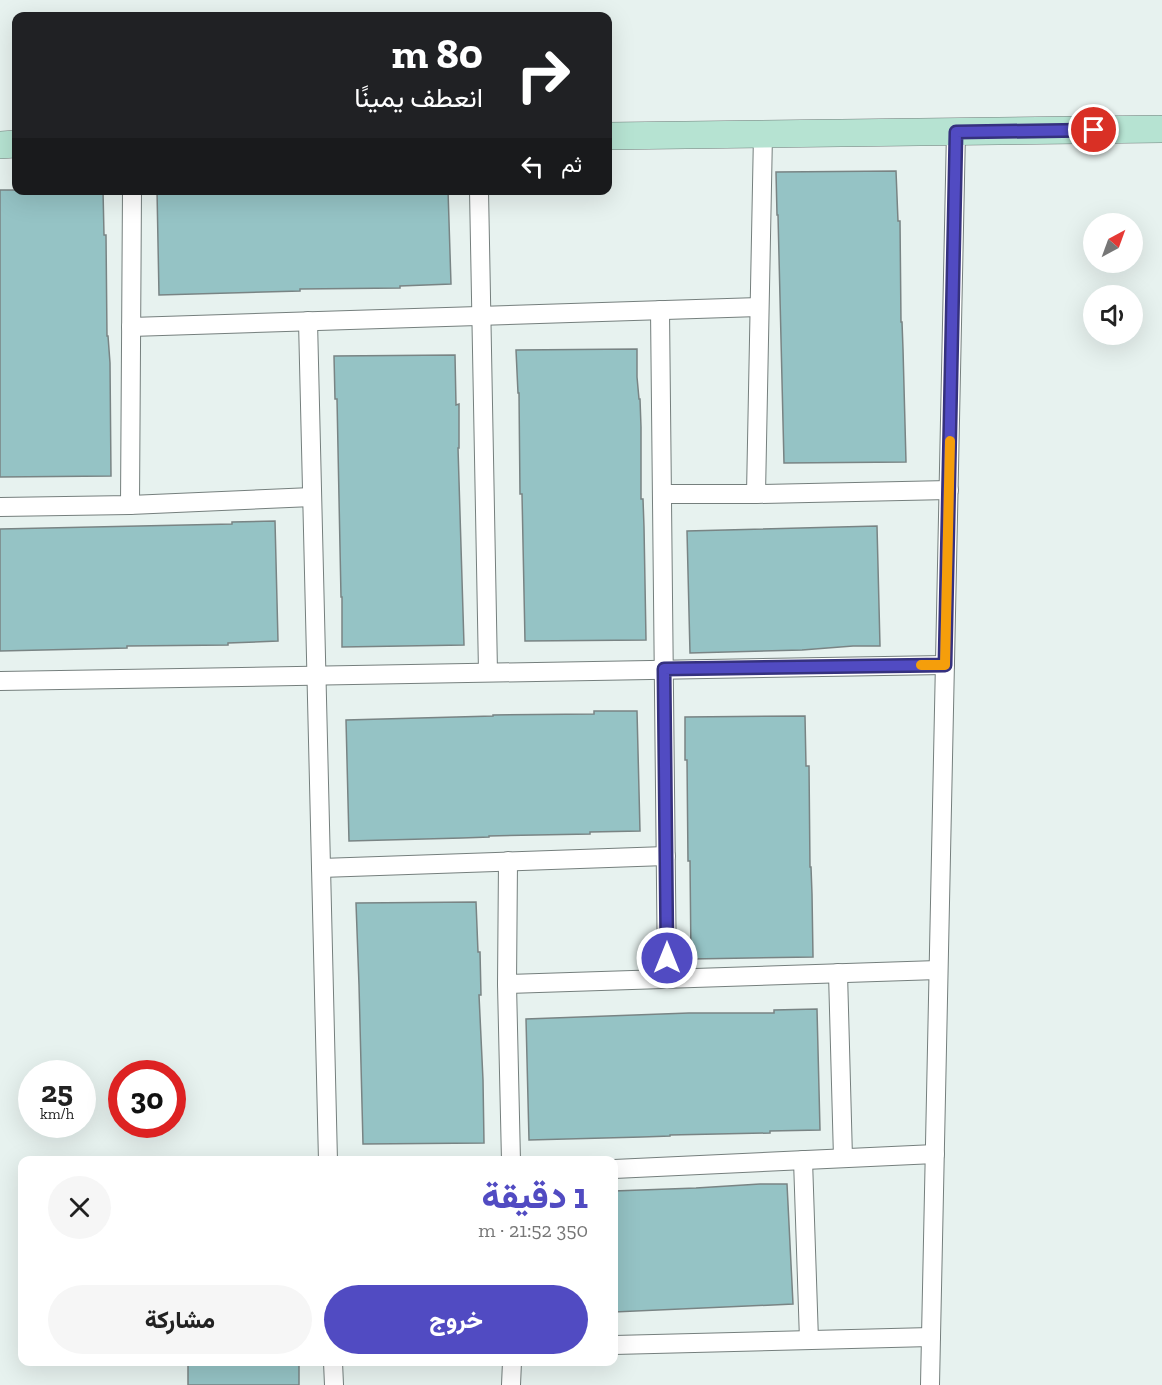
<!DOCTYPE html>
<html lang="ar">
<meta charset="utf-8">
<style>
body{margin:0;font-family:"Zilla Slab",Vazirmatn,serif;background:#f6f6f6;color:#222;direction:rtl;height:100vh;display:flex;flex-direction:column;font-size:22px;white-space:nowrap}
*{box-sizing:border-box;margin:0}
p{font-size:20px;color:#767676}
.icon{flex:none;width:33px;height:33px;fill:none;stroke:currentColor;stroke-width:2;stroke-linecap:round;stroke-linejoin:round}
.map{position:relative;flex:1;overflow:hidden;direction:ltr}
.sheet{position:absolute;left:18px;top:1156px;width:600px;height:210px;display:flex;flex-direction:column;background:#fff;border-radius:12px;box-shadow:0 6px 24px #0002;direction:rtl}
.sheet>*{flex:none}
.guide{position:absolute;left:12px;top:12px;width:600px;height:183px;border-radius:12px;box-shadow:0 6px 24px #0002;direction:rtl;background:#202124;color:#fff;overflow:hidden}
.needle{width:39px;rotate:41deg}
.tools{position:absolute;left:1083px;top:213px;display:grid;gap:12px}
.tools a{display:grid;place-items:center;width:60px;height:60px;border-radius:50%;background:#fff;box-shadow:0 6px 24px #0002;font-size:30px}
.speed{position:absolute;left:18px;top:1060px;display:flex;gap:12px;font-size:30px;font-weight:700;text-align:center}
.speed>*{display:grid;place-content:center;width:78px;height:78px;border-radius:50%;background:#fff;box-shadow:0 6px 24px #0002;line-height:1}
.speed small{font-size:15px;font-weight:400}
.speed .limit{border:9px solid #d22;background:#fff;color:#111}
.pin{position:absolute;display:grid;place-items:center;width:51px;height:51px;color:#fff;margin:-26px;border:3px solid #fff;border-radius:50%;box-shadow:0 2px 6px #0007}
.me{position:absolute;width:66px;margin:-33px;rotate:0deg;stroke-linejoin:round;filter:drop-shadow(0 0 4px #0008)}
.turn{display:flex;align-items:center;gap:21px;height:126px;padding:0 30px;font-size:27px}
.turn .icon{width:78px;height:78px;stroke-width:2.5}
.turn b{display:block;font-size:42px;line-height:51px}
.then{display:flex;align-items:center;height:57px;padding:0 30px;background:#0003;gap:12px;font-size:22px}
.round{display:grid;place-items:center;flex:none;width:63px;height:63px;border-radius:32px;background:#f6f6f6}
.head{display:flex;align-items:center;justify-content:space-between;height:102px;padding:0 30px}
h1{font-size:36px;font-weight:800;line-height:45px;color:#514bc2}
.cta{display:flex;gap:12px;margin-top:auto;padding:12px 30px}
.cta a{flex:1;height:69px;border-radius:36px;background:#514bc2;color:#fff;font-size:24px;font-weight:800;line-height:69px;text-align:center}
.cta a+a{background:#f6f6f6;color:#222}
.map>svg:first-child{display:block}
</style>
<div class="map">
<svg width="1162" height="1385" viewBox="0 0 1162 1385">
<rect width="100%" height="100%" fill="#e7f2ef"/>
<!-- building -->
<g fill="#95c3c5" stroke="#798484" stroke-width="1.5">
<path d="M 896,171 L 898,221 L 900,221 L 901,322 L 902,322 L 903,349 L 906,462 L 784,463 L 778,215 L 777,215 L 776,172 Z"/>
<path d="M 0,190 L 103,190 L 104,235 L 106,235 L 107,336 L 108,336 L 110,363 L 111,476 L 0,477 Z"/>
<path d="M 157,190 L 448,190 L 451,284 L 400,286 L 400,288 L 300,289 L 300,291 L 159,295 Z"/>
<path d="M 637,349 L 637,377 L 639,399 L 640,399 L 641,427 L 641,499 L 643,499 L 644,527 L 646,640 L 525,641 L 522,494 L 520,494 L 519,393 L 518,393 L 516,350 Z"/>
<path d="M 455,355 L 456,405 L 459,404 L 459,448 L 458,448 L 464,645 L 342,647 L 342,597 L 341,597 L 337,399 L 335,399 L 334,356 Z"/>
<path d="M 275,521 L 278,641 L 228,643 L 228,645 L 127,646 L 127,648 L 0,651 L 0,529 L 232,524 L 232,522 Z"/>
<path d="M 877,526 L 880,646 L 853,646 L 802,650 L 690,653 L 687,531 Z"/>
<path d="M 594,711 L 637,711 L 640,831 L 590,832 L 590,834 L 489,836 L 489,837 L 462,838 L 349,841 L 346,720 L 493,716 L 493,715 L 594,714 Z"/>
<path d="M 805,716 L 806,766 L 809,766 L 810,867 L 811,867 L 812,894 L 813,957 L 691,959 L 690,861 L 688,861 L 687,760 L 685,760 L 685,717 Z"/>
<path d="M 476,902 L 478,952 L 480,952 L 481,995 L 479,995 L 483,1080 L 484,1143 L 363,1144 L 359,985 L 356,903 Z"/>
<path d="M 817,1009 L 820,1130 L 770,1131 L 770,1133 L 670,1135 L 670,1136 L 642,1137 L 529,1140 L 526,1019 L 689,1013 L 774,1013 L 774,1010 Z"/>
<path d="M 760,1184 L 787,1184 L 793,1304 L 614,1312 L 614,1191 L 696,1188 Z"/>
<rect x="188" y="1362" width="111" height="23"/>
</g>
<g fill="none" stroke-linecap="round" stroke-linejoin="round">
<defs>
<g id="street">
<path d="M 479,190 L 488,672"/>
<path d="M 660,310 L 667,979"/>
<path d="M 308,321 L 328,1161"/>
<path d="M 131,327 L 759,307"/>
<path d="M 662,494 L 756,494 L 949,490"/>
<path d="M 756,494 L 763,134"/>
<path d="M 130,505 L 132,190"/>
<path d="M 0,507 L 130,505 L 312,497"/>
<path d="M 0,681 L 945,665"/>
<path d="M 508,861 L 507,984 L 511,1161"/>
<path d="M 321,868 L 666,856"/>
<path d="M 838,973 L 843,1158"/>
<path d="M 507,984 L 938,970"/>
<path d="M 803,1160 L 809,1340"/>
<path d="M 614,1169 L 935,1154"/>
<path d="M 614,1345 L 931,1337"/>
<path d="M 333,1362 L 334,1385"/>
<path d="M 511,1385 L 512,1362"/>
<path d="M 930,1385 L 956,131"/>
</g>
<g id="secondary">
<path d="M 608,136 L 1162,129"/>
<path d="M 0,145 L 16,144"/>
</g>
</defs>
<!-- street casing -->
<use href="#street" stroke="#757f7d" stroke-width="20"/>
<!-- secondary casing -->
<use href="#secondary" stroke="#757f7d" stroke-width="28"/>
<!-- street -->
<use href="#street" stroke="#fff" stroke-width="18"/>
<!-- secondary -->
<use href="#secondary" stroke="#b6e3d2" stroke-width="27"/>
</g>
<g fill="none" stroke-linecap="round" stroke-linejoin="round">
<defs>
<path id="route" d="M 667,958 L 664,669 L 945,665 L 956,132 L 1094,130"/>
</defs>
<!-- route casing -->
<use href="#route" stroke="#35317e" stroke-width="15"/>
<!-- route -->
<use href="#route" stroke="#514bc2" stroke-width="10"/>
<!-- slow -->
<path stroke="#f59e0b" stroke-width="10" d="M 921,665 L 945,665 L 950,441"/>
</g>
</svg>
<div class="tools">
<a><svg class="needle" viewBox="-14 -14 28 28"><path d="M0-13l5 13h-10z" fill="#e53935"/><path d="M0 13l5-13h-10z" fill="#767676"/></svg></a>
<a><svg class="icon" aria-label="sound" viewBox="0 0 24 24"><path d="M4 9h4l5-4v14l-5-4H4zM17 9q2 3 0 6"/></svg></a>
</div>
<div class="speed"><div>25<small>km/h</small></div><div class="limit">30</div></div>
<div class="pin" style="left:1094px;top:130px;background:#d93025"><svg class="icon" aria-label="arrive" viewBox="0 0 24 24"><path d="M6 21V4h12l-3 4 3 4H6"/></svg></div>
<svg class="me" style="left:667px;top:958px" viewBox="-20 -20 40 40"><circle r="17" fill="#514bc2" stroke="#fff" stroke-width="3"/><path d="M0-11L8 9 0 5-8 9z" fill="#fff"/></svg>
<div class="guide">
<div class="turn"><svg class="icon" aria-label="right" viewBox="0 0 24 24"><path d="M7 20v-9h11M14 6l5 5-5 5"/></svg><div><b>80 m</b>انعطف يمينًا</div></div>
<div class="then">ثم<svg class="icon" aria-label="left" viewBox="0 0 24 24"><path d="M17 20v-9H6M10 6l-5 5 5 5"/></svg></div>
</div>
<section class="sheet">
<div class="head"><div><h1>1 دقيقة</h1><p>350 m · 21:52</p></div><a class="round"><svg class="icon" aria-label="close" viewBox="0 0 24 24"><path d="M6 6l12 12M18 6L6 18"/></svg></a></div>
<div class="cta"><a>خروج</a><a>مشاركة</a></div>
</section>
</div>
